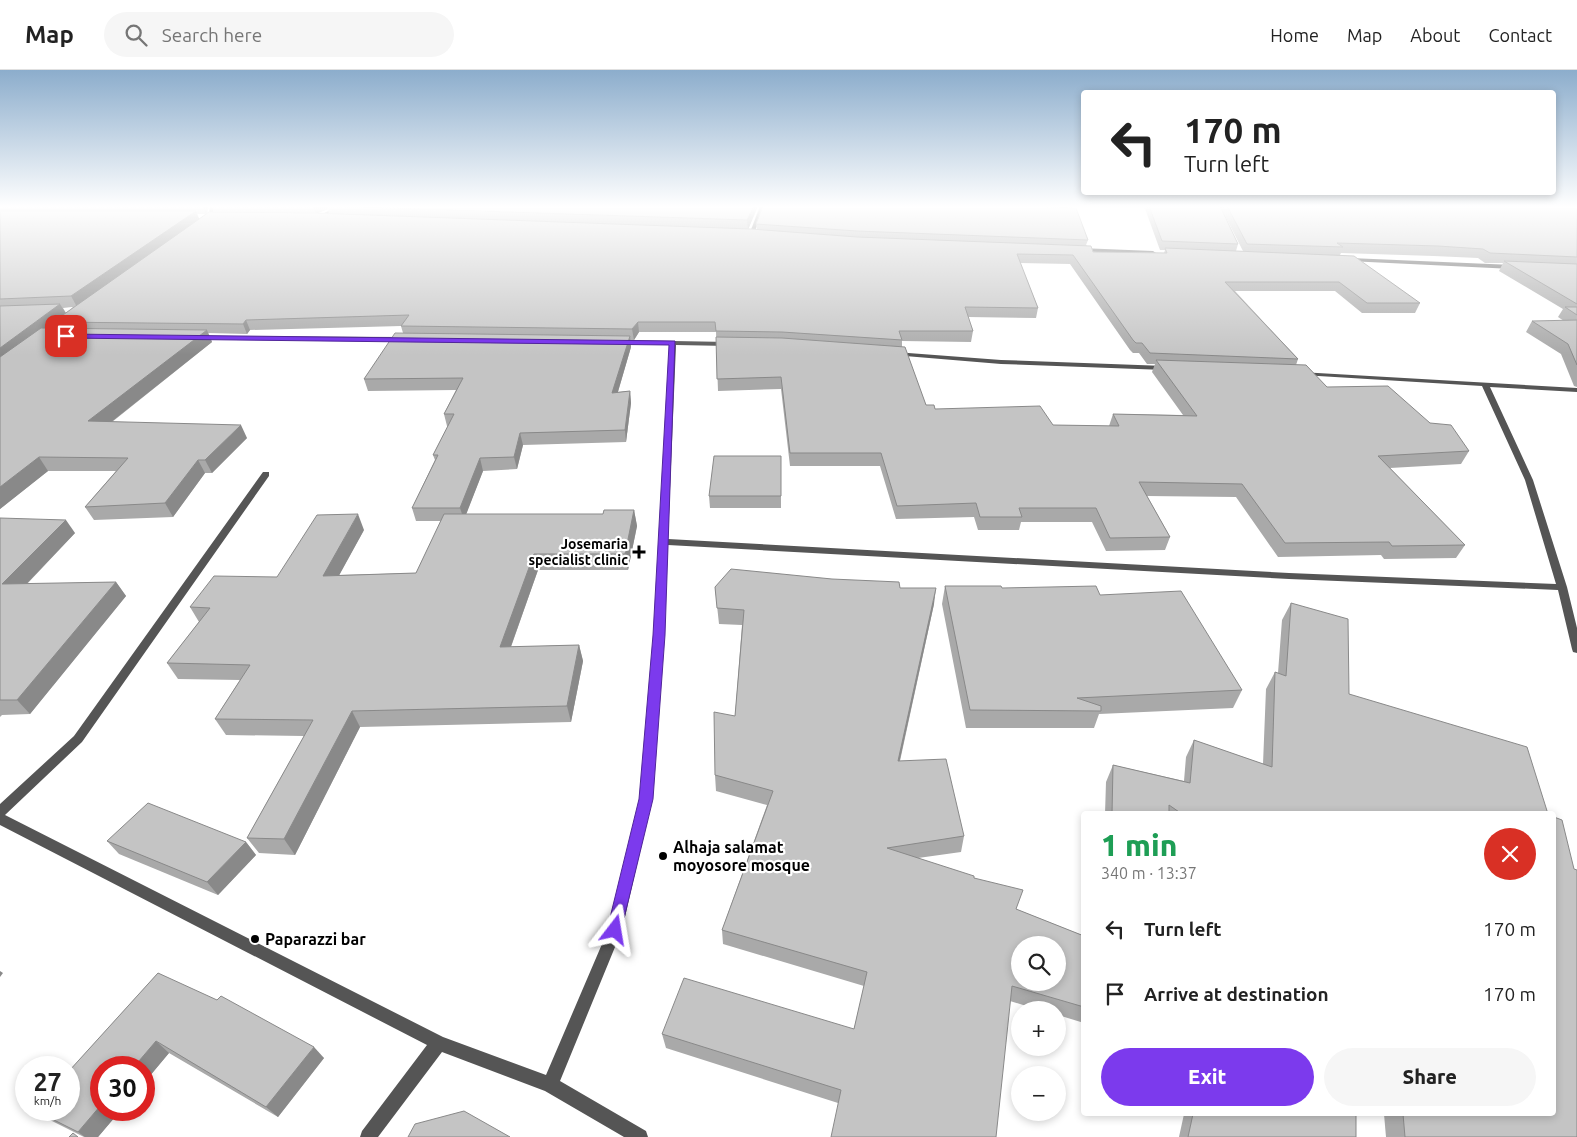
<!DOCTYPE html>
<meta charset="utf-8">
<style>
body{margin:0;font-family:Ubuntu,sans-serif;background:#f6f6f6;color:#222;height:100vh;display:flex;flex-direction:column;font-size:19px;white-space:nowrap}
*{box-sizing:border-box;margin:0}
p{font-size:16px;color:#767676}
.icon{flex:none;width:28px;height:28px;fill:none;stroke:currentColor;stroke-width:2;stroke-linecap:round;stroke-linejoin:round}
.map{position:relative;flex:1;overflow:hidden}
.drawer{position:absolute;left:1081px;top:741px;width:475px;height:305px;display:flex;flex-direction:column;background:#fff;border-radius:5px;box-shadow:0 2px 8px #0003}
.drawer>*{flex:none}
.top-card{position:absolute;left:1081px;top:20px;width:475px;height:105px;border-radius:5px;box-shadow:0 2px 8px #0003;background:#fff;color:#222;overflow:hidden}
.controls{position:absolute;left:1011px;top:866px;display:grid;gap:10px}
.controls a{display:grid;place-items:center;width:55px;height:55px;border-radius:50%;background:#fff;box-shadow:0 2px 8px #0003;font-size:25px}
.speed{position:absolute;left:15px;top:986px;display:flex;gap:10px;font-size:25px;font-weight:700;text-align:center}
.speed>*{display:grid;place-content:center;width:65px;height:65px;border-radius:50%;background:#fff;box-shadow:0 2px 8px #0003;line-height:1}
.speed small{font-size:12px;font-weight:400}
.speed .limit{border:8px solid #d22;background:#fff;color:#111}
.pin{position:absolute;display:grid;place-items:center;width:42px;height:42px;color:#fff;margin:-21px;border-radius:10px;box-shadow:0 2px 8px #0006}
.me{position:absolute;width:55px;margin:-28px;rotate:14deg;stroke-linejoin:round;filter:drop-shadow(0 0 4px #0008)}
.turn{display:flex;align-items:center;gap:18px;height:105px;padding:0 20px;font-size:22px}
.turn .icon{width:65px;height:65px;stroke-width:2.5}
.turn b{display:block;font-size:35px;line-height:42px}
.round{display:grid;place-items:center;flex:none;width:52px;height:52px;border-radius:26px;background:#f6f6f6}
.summary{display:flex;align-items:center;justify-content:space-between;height:85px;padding:0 20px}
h1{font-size:30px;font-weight:800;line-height:38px;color:#1e9e55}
.button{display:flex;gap:10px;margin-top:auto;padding:10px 20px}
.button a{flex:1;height:58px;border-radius:30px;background:#7c3aed;color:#fff;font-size:20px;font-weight:800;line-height:58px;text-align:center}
.button a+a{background:#f6f6f6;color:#222}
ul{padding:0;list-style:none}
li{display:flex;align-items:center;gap:15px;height:65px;padding:0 20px}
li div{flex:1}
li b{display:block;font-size:19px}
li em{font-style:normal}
header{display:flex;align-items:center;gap:30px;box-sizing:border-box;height:70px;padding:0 25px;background:#fff;border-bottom:1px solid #e0e0e0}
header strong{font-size:24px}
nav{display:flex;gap:28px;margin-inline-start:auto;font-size:18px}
.search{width:350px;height:45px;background:#f6f6f6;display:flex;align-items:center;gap:12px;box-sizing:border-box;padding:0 18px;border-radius:28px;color:#767676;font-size:19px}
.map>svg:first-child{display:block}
</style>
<header>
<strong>Map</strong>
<div class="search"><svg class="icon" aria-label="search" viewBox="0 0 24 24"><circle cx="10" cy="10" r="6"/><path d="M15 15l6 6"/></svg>Search here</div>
<nav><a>Home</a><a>Map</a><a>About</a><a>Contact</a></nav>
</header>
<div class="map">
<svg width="1577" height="1067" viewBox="0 0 1577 1067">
<rect width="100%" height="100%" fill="#fff"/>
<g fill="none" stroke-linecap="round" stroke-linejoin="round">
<!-- street -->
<g fill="#555" fill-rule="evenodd">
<path d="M 210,136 L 214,136 L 213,149 L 207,153 L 203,153 L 203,151 L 208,148 Z"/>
<path d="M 338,136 L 343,136 L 319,149 L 314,148 Z"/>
<path d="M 760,136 L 764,136 L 754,164 L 749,165 Z"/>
<path d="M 1080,178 L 1153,181 L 1156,183 L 1153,185 L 1078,181 L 1078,179 Z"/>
<path d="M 1350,188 L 1513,195 L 1516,197 L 1513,199 L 1348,191 L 1348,189 Z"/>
<path d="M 198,266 L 404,267 L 407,269 L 404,271 L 196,269 L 195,268 Z"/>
<path d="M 618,270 L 729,272 L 732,274 L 729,276 L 676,275 L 668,469 L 1289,503 L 1556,514 L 1525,410 L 1482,316 L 1302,305 L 1300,304 L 1300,302 L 1577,318 L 1577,322 L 1490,317 L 1533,410 L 1567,517 L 1577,558 L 1577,583 L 1573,582 L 1572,579 L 1558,520 L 1289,509 L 668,475 L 664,565 L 652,729 L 622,860 L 560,1011 L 646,1061 L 648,1067 L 624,1067 L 545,1021 L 442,982 L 378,1067 L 360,1067 L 362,1061 L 427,975 L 0,755 L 0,734 L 74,666 L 263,402 L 269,402 L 269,406 L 82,672 L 5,745 L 443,967 L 546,1005 L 608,860 L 640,729 L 654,565 L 670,275 L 616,273 L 615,272 Z"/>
<path d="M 895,282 L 1001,290 L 1165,296 L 1168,298 L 1165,300 L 1001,294 L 893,285 L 893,283 Z"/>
</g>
</g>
<!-- wall -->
<g fill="#a9a9a9" fill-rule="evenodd">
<path d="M 0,136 L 209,136 L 207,144 L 214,142 L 211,136 L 758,136 L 748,159 L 757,159 L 756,154 L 1029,136 L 1088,170 L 1086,175 L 1093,182 L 1164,183 L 1165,180 L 1160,180 L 1144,136 L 1220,136 L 1238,174 L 1236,181 L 1243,181 L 1220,136 L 1577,136 L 1577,317 L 1574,316 L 1561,284 L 1526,262 L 1532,251 L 1564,251 L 1558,247 L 1563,239 L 1499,201 L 1503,193 L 1485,193 L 1478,188 L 1434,186 L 1341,183 L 1340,185 L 1420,233 L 1415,243 L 1362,243 L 1335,221 L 1235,221 L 1298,289 L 1296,295 L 1327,317 L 1430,353 L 1469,381 L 1461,394 L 1390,398 L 1465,475 L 1456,488 L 1384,489 L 1381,485 L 1278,487 L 1236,427 L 1147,426 L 1170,467 L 1165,480 L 1106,481 L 1092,452 L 1021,452 L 1019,460 L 978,460 L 974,447 L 896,449 L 880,396 L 790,396 L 781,319 L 718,321 L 716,262 L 639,262 L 634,270 L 630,270 L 631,277 L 618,322 L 630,321 L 631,333 L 626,372 L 523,375 L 517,399 L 483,401 L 466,444 L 603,444 L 634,440 L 637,456 L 628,500 L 538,500 L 511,577 L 579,575 L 583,591 L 571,652 L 360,657 L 295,785 L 259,783 L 247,768 L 304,666 L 226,665 L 215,649 L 240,610 L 178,609 L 167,593 L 199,552 L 190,537 L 277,507 L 364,460 L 339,505 L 416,503 L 441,451 L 416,451 L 412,438 L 435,390 L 433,385 L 448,356 L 447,356 L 444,344 L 456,320 L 368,321 L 364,309 L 403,263 L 401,256 L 250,260 L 247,264 L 208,263 L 212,272 L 112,352 L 247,368 L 212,403 L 205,403 L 173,447 L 94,450 L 85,437 L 116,401 L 48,401 L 0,439 ZM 328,139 L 329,144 L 317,143 ZM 197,144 L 206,144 L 199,149 ZM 1020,193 L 1070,194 L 1130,280 L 1133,283 L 1139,283 L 1147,294 L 1155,294 L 1152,302 L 1183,345 L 1113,344 L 1109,356 L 1053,355 L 935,339 L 926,335 L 902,277 L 902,271 L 971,272 L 973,261 L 968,247 L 1036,248 L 1038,238 ZM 72,237 L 73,237 L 66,243 L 63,238 ZM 54,255 L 56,258 L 50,258 Z"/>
<path d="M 781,386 L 781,438 L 710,438 L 709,426 Z"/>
<path d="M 0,448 L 75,463 L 27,514 L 116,512 L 126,526 L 30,644 L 2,645 L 0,647 Z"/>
<path d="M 945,516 L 1002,518 L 1100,525 L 1242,620 L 1233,638 L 1099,644 L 1094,658 L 966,658 L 942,534 Z"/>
<path d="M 715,517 L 900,518 L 934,534 L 900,691 L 964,766 L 961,782 L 918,788 L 974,808 L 1016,839 L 1084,866 L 1084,953 L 1058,945 L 1058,940 L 1039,940 L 1010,931 L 838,1033 L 666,978 L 662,964 L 854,959 L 864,916 L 723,874 L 722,860 L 767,735 L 716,721 L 715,705 L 735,646 L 742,555 L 719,554 Z"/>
<path d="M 1291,533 L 1349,624 L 1548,744 L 1105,744 L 1106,712 L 1113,695 L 1184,711 L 1186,687 L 1194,670 L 1263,694 L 1266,619 L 1275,602 L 1278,603 L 1282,550 Z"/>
<path d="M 107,771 L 246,772 L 256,785 L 218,825 L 119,784 Z"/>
<path d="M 158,903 L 324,988 L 278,1047 L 169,983 L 98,1067 L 84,1067 L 50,1050 L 34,1040 Z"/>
<path d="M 1184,1044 L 1356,1044 L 1356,1067 L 1179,1067 Z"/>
<path d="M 1384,1044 L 1554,1044 L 1577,1067 L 1386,1067 Z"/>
</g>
<!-- shaded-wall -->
<g fill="#898989">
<path d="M 203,136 L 209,136 L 206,144 Z"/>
<path d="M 313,136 L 327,136 L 328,139 L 316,144 Z"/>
<path d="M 754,136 L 758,136 L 748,160 L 747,150 Z"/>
<path d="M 196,141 L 200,151 L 77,237 L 71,226 Z"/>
<path d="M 60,234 L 67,245 L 53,252 L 54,255 L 0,296 L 0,278 Z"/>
<path d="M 246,250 L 250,260 L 247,264 L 243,254 Z"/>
<path d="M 638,252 L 639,262 L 634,270 L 632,259 Z"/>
<path d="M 207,260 L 212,272 L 96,364 L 88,351 Z"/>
<path d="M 630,266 L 631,277 L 614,335 L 612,323 Z"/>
<path d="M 630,321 L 631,333 L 626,372 L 625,360 Z"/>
<path d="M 241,355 L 247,368 L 212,403 L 205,390 Z"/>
<path d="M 520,363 L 523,375 L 517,399 L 514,387 Z"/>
<path d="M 39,387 L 48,401 L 0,439 L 0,417 Z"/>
<path d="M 480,388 L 483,401 L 464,450 L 460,438 Z"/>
<path d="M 198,390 L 205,403 L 173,447 L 165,433 Z"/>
<path d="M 634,440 L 637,456 L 628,500 L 625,484 Z"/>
<path d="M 358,444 L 364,460 L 330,522 L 323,506 Z"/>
<path d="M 66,450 L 75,463 L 13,528 L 2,514 Z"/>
<path d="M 534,484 L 538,500 L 505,593 L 500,577 Z"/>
<path d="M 116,512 L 126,526 L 30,644 L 17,630 Z"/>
<path d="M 936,518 L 934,534 L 896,707 L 898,691 Z"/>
<path d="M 579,575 L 583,591 L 571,652 L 567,636 Z"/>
<path d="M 352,641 L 360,657 L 295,785 L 284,769 Z"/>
<path d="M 246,772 L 256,785 L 218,825 L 207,812 Z"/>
<path d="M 0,901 L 3,903 L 0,907 Z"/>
<path d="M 156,971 L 169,983 L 144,1013 L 144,998 L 133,998 Z"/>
<path d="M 314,977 L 324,988 L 278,1047 L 266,1037 Z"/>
<path d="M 101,1035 L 101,1040 L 121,1040 L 98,1067 L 85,1067 L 78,1062 Z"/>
</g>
<!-- building -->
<g fill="#c4c4c4" stroke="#898989" fill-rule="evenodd">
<path d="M 330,136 L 754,136 L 747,150 Z"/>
<path d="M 763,136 L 1029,136 L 1076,138 L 1088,170 L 857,161 L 756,154 Z"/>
<path d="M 1149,136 L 1220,136 L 1238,174 L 1162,171 Z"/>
<path d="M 1227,136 L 1577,136 L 1577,187 L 1490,183 L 1483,179 L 1438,176 L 1337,173 L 1343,177 L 1247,174 Z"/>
<path d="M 0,141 L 196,141 L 71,226 L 0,229 Z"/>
<path d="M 209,142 L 314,143 L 751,159 L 857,167 L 1091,176 L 1093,182 L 1167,183 L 1165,178 L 1354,186 L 1420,233 L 1367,233 L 1339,212 L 1225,212 L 1298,289 L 1150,283 L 1142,273 L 1136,273 L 1133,270 L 1073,185 L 1017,184 L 1038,238 L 965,237 L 973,261 L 899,261 L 902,270 L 782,262 L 716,261 L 715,252 L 638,252 L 632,259 L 401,256 L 409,245 L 246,250 L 243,254 L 53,252 Z"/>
<path d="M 1504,191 L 1577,194 L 1577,234 Z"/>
<path d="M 60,234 L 0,278 L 0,236 Z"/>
<path d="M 1565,237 L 1577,237 L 1577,245 Z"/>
<path d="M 1577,250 L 1577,295 L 1568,274 L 1532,251 Z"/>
<path d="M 41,258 L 207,260 L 88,351 L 241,355 L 205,390 L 198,390 L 165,433 L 85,437 L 128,388 L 39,387 L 0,417 L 0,287 Z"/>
<path d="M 395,263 L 630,266 L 612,323 L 630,321 L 625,360 L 520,363 L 514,387 L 480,388 L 460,438 L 412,438 L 438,385 L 433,385 L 454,344 L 444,344 L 463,308 L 364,309 Z"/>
<path d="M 716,267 L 782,268 L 905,277 L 926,335 L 934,335 L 935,339 L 1040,336 L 1053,355 L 1119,356 L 1113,344 L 1197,346 L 1156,290 L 1306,295 L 1327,317 L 1388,316 L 1430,353 L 1451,355 L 1469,381 L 1378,386 L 1465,475 L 1392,476 L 1389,472 L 1285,473 L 1242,414 L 1139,412 L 1170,467 L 1110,468 L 1096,438 L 1019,438 L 1022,447 L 980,447 L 976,433 L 897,436 L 881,383 L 790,383 L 781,307 L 717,309 Z"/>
<path d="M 714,386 L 781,386 L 781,426 L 709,426 Z"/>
<path d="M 604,440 L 634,440 L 625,484 L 534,484 L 500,577 L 579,575 L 567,636 L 352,641 L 284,769 L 247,768 L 313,650 L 215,649 L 250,595 L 167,593 L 210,538 L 190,537 L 214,506 L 277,507 L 317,445 L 358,444 L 323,506 L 416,503 L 444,444 L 603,444 Z"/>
<path d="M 0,448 L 66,450 L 2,514 L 116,512 L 17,630 L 0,630 Z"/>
<path d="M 731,499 L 832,509 L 899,512 L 900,518 L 936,518 L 898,691 L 946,689 L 964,766 L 887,778 L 974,806 L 974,808 L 1023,820 L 1016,839 L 1084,866 L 1084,937 L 1012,916 L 996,1067 L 831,1067 L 841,1020 L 662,964 L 684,908 L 854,959 L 867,902 L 722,860 L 773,721 L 715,705 L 714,642 L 735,646 L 744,540 L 717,538 L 715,517 ZM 1020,875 L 1058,875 L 1058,912 L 1020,912 Z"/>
<path d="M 945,516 L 1001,516 L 1002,518 L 1096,516 L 1100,525 L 1181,521 L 1242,620 L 1077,628 L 1101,636 L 1101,641 L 970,640 Z"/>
<path d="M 1291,533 L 1348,549 L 1349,624 L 1527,677 L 1548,744 L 1182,744 L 1169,735 L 1169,744 L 1112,744 L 1113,695 L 1190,713 L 1194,670 L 1272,697 L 1275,602 L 1286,606 Z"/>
<path d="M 148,733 L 246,772 L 207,812 L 107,771 Z"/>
<path d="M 1554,747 L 1562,750 L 1574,799 L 1577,800 L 1577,1067 L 1405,1067 L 1403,1044 L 1554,1044 Z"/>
<path d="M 158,903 L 217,930 L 221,926 L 314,977 L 266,1037 L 156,971 L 133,998 L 101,998 L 101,1035 L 78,1062 L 34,1040 L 69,1040 L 69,1001 Z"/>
<path d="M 464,1041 L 510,1067 L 408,1067 L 415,1054 Z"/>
<path d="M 1193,1044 L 1356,1044 L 1356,1067 L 1188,1067 Z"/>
<path d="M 73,1063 L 78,1067 L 69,1067 Z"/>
</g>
<!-- sky -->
<linearGradient id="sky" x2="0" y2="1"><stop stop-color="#8cadcc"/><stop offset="0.48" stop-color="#fff"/><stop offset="1" stop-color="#fff" stop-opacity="0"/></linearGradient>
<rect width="1577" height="285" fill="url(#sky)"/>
<!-- route -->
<path fill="#7c3aed" stroke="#51269a" d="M 66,264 L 675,271 L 665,565 L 653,729 L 620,865 L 615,867 L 609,865 L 607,860 L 639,729 L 653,565 L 669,275 L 64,268 L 63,266 Z"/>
<!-- markers -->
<g fill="#000" stroke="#fff" stroke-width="2">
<path d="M636.5 474.5h5v5h5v5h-5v5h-5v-5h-5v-5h5z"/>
<circle cx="663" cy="786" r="5"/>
<circle cx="255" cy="869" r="5"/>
</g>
<g text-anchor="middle" stroke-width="4.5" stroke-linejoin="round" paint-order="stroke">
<!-- poi labels -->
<g font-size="14" font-weight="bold" fill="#000" stroke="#fff" text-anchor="end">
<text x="628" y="479">Josemaria<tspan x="628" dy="16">specialist clinic</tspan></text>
</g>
<!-- near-poi labels -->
<g font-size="16" font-weight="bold" fill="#000" stroke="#fff" text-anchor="start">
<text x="673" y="783">Alhaja salamat<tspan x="673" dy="18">moyosore mosque</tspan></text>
<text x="265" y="875">Paparazzi bar</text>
</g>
</g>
</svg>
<div class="controls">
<a><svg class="icon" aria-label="search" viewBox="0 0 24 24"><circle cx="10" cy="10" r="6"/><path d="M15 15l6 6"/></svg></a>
<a>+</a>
<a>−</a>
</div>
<div class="speed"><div>27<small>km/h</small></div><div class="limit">30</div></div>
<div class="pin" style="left:66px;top:266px;background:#d93025"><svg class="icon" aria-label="arrive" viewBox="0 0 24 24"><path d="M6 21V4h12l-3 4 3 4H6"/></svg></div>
<svg class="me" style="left:615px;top:860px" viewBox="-20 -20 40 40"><path d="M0-17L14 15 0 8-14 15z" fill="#7c3aed" stroke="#fff" stroke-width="4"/></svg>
<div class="top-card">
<div class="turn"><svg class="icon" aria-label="left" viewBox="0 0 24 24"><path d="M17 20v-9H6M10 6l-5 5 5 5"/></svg><div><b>170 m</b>Turn left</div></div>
</div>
<section class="drawer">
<div class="summary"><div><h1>1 min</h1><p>340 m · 13:37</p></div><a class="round" style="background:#d93025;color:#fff"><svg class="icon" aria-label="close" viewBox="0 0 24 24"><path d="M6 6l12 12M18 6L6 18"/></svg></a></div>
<ul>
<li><svg class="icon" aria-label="left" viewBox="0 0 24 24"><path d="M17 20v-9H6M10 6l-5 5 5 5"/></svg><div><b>Turn left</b></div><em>170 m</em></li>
<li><svg class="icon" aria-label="arrive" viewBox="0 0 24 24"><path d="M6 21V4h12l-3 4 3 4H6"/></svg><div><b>Arrive at destination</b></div><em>170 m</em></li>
</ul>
<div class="button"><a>Exit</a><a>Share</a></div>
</section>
</div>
